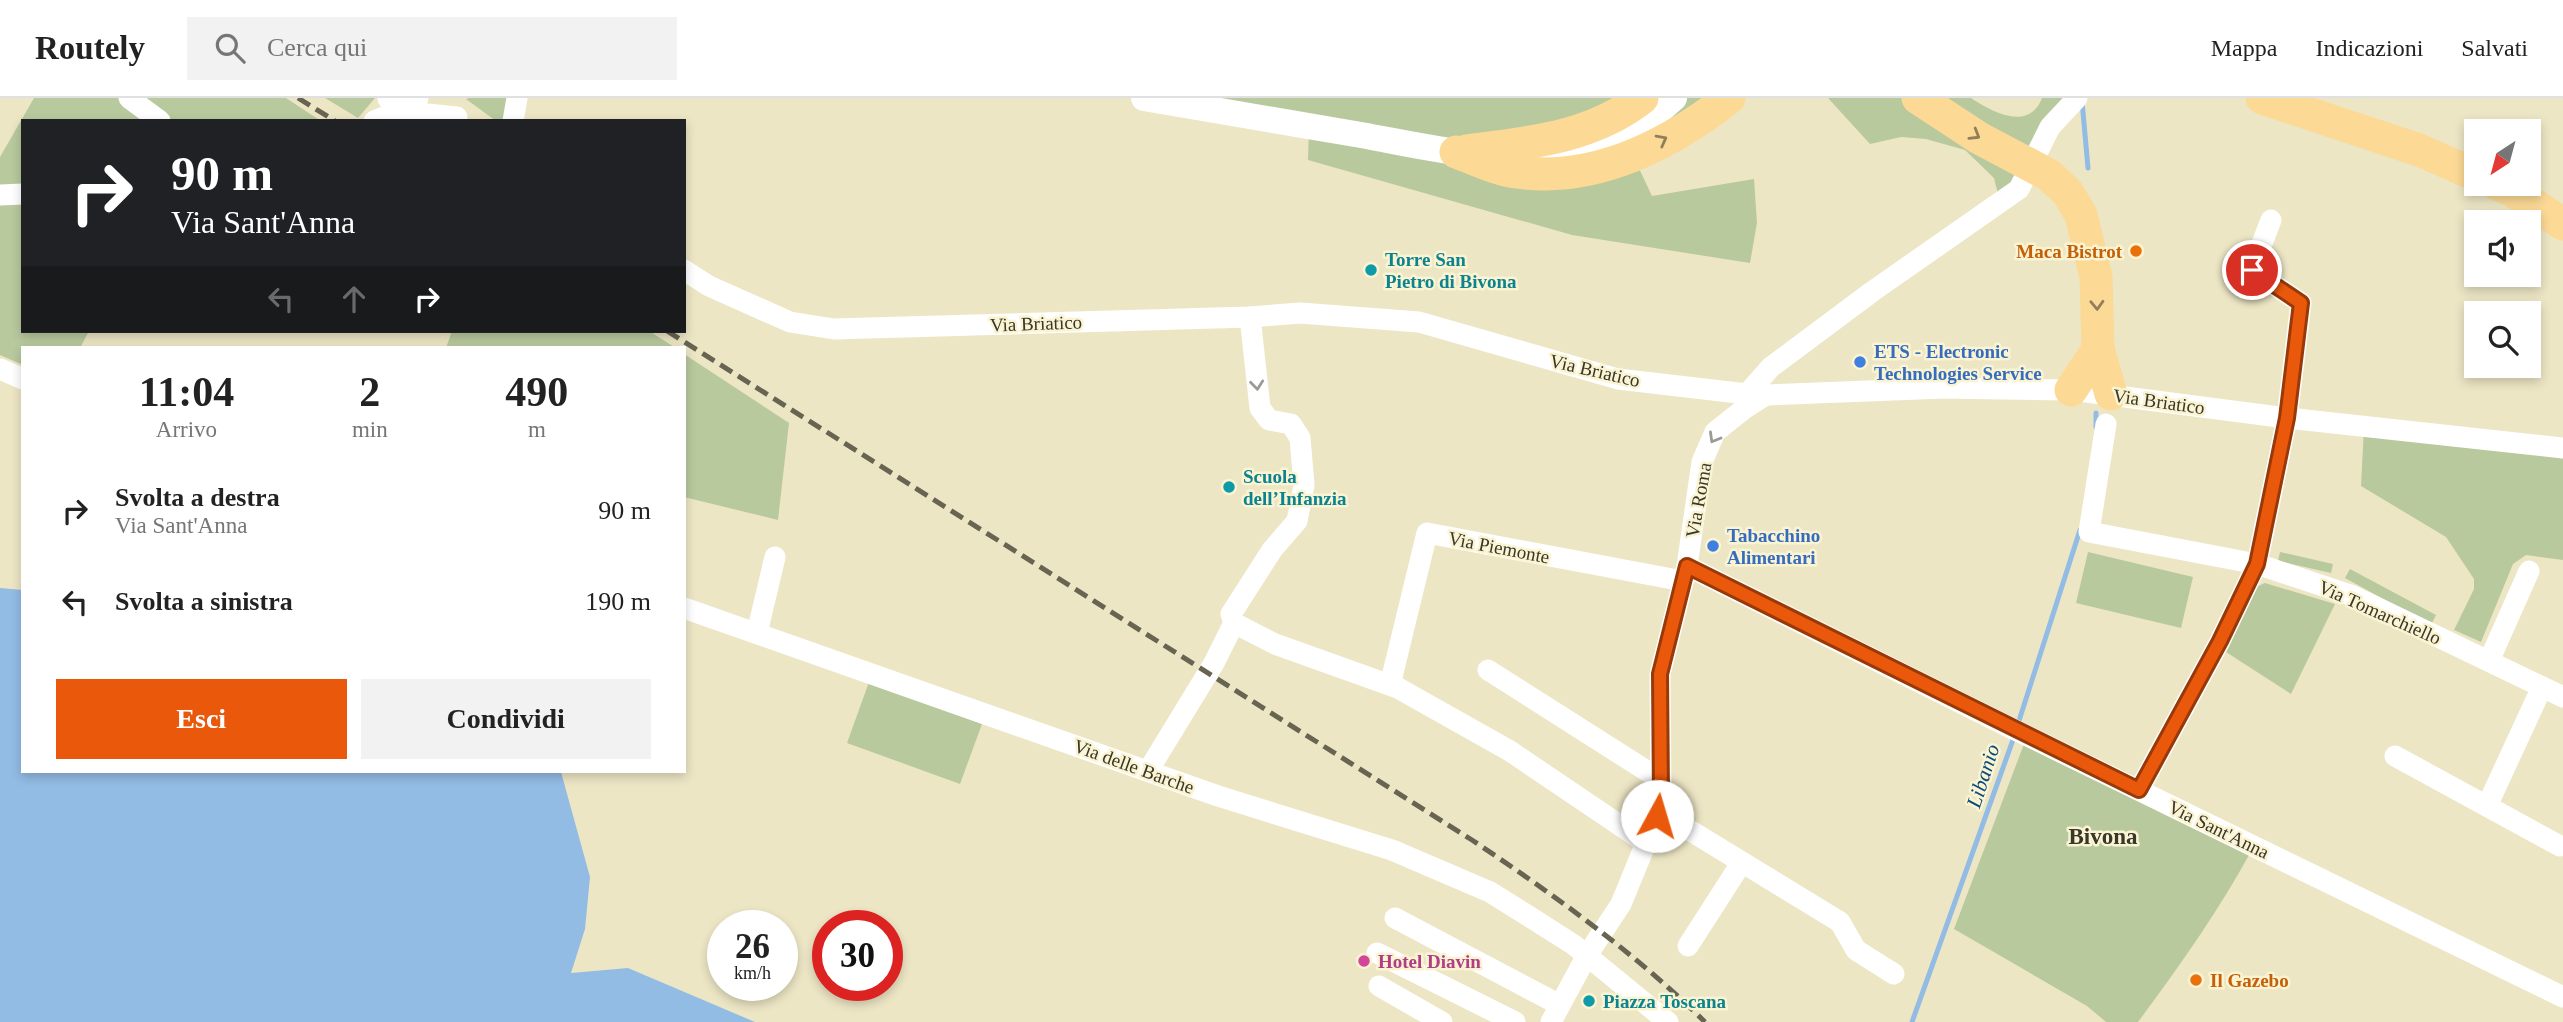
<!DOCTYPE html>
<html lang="it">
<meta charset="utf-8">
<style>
body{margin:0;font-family:"Times New Roman",serif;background:#f2f2f2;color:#222;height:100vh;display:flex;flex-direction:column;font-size:26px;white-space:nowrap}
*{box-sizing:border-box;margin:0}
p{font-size:23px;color:#767676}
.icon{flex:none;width:38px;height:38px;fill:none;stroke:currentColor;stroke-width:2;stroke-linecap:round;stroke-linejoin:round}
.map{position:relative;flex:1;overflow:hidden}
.sheet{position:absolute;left:21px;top:248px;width:665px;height:427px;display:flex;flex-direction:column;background:#fff;border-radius:0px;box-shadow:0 4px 10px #0003}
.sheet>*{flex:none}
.hud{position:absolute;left:21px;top:21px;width:665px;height:214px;border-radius:0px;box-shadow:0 4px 10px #0003;background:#202124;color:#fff;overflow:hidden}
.needle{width:46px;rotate:216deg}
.buttons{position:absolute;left:2464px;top:21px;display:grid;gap:14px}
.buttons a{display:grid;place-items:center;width:77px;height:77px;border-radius:0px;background:#fff;box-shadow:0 4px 10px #0003;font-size:35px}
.speed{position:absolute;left:707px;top:812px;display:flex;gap:14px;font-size:35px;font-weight:700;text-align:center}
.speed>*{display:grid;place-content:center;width:91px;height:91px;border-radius:50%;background:#fff;box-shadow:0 4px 10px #0003;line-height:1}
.speed small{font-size:18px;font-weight:400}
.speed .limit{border:10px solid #d22;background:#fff;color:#111}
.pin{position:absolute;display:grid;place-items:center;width:60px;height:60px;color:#fff;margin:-30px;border:4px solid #fff;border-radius:50%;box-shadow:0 2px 7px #0007}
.me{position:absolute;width:77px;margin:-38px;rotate:6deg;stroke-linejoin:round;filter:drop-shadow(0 0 5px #0008)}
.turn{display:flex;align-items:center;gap:24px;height:147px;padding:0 35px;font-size:32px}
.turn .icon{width:91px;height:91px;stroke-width:2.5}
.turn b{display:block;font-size:49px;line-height:60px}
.lanes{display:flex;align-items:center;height:66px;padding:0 35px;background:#0003;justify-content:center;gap:35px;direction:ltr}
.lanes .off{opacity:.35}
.eta{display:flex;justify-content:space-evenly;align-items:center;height:119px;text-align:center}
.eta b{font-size:42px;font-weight:800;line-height:49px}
.cta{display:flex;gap:14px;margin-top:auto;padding:14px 35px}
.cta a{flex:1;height:80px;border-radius:0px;background:#ea580c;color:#fff;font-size:28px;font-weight:800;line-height:80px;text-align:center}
.cta a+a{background:#f2f2f2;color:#222}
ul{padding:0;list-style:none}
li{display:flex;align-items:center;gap:21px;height:91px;padding:0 35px}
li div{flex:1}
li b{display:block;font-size:26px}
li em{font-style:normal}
header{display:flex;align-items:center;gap:42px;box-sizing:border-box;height:98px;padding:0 35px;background:#fff;border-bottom:2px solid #e0e0e0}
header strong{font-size:33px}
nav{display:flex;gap:38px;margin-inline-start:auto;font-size:24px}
.search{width:490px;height:63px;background:#f2f2f2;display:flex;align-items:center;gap:18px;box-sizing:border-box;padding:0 24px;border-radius:0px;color:#767676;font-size:26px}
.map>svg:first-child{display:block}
</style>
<header>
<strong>Routely</strong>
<div class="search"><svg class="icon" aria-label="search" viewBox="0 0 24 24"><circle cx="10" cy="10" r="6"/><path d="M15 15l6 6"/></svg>Cerca qui</div>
<nav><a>Mappa</a><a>Indicazioni</a><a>Salvati</a></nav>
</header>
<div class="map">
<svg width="2563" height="924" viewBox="0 0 2563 924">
<rect width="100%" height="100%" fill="#ede6c5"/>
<!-- green -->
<g fill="#b9c99e">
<path d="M 34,0 L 286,0 L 321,23 L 23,23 L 23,233 L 89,233 L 80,250 L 23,250 L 23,267 L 0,257 L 0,59 Z"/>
<path d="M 325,0 L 375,0 L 358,20 Z"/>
<path d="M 469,0 L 508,0 L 507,23 L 496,23 L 466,1 Z"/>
<path d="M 1144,0 L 1746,0 L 1706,29 L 1636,64 L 1652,98 L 1754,81 L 1757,125 L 1750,165 L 1572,137 L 1308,62 L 1309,29 Z"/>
<path d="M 1828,0 L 1971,0 C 1992,14 2029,34 2042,0 L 2072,0 L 2000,104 L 1994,80 L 1965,52 L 1926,41 L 1901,39 L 1870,46 Z"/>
<path d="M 452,233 L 649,233 L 676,250 L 446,250 Z"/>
<path d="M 684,256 L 789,325 L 778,422 L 684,399 Z"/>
<path d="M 2364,329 L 2563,350 L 2563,462 L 2526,457 L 2513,466 L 2481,544 L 2454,532 L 2474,491 L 2474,481 L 2446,439 L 2361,388 Z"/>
<path d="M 2088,454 L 2193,479 L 2181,530 L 2076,505 Z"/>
<path d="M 2280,454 L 2333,466 L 2331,475 L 2278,463 Z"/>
<path d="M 2350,471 L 2436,517 L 2431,527 L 2345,480 Z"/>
<path d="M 2265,485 L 2335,506 L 2291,596 L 2226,554 L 2258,488 Z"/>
<path d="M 869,584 L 982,626 L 960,686 L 847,645 Z"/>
<path d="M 2027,638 L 2254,748 C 2220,811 2181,866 2138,924 L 2106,924 L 2087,908 L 1954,831 Z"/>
</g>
<!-- water -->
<path fill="#93bce4" d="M 0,490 L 23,492 L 23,674 L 561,674 L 590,779 L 585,831 L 571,875 L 628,870 L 755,924 L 0,924 Z"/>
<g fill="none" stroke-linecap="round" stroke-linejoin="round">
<!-- stream -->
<g stroke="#93bce4" stroke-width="5">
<path d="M 2082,3 L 2088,70"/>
<path d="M 2096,315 L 2096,329"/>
<path d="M 2017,629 L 2080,432"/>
<path d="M 1912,924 L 2014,639"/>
</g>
<!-- minor -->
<g stroke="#fff" stroke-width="21">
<path d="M 129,0 L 160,23"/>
<path d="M 388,1 L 418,0"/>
<path d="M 374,23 C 399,10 431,17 457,19"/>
<path d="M 513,23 L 517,0"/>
<path d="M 0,97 L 23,96"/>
<path d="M 684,172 L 709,188 L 790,224 L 834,231 L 1250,219 L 1300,215 L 1419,224 L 1618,281 L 1747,296 L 1766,297 L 1944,290 L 2071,292 L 2287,320 L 2563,350"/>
<path d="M 1250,219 L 1260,310 L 1269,322 L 1291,326 L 1300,340 L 1304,387 L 1297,423 L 1272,452 L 1231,516 L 1234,525 L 1275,546 L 1398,590 L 1510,653 L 1646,745"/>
<path d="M 0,271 L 23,281"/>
<path d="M 1747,296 L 1771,269 L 1873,193 L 2019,91 L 2050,29 L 2077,0"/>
<path d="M 2106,326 L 2089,434 L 2257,466 L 2353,498 L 2563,599"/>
<path d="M 1687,468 L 2005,627 L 2563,899"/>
<path d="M 684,510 L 1218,698 L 1392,752 L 1490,794 L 1530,819 L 1574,847 L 1668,924"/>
<path d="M 757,535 L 775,459"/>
<path d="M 2489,563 L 2529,473"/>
<path d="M 1488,572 L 1661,682"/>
<path d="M 1390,587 L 1427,435 L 1683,483"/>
<path d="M 2395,658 L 2560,748"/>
<path d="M 1148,673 L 1214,565 L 1234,525"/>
<path d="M 2139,692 L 2220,543 L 2257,466 L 2287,320 L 2301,205 L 2252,172 L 2271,122"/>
<path d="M 2487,708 L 2542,589"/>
<path d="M 1657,718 L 1691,733 L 1840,824 L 1856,852 L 1894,876"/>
<path d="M 1395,820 L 1560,907"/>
<path d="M 1688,848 L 1742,764"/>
<path d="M 1377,855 L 1515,924"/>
<path d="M 1379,888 L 1442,924"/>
<path d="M 1551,924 L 1586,859 L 1621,806 L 1657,718 L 1661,699 L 1660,576 L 1687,468 L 1702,364 L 1715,334 L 1744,311 L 1766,297"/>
</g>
<!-- tertiary -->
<path stroke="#fff" stroke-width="26" d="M 1144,0 C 1217,13 1289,25 1361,37 C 1433,50 1510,70 1583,53 C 1620,44 1647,25 1674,0"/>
<!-- primary -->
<g stroke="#fcd995" stroke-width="33">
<path d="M 1918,0 L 1979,40 L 2049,77 L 2068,95 L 2081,117 L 2096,179 L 2098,251 L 2111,296"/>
<path d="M 2262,0 L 2419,52 L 2476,77"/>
<path d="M 1466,53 C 1528,45 1591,40 1642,0"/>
<path d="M 1456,54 C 1476,61 1497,72 1517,74 C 1595,85 1670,46 1729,0"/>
<path d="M 2497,86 L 2513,93 L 2563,126"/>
<path d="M 2071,292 L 2098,251"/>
</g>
<!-- rail -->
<g stroke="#686452" stroke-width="5" stroke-dasharray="14 7" stroke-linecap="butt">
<path d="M 298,0 L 335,23"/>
<path d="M 667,233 L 1472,742 C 1554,797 1634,854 1705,924"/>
</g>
</g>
<!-- one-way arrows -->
<defs><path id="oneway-chevron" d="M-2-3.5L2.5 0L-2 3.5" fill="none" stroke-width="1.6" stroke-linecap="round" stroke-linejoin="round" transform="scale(1.75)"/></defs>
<g stroke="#917f5a">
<use href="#oneway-chevron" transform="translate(1975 37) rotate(31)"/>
<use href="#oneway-chevron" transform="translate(1662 42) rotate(-28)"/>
<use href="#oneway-chevron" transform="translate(2097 207) rotate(88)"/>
</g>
<g stroke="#9c9a94">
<use href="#oneway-chevron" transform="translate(1257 287) rotate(84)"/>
<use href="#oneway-chevron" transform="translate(1714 340) rotate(120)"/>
</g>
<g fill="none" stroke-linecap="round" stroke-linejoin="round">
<defs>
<path id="route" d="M 1657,718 L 1661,699 L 1660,576 L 1687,468 L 2139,692 L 2220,543 L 2257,466 L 2287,320 L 2301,205 L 2252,172"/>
</defs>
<!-- route casing -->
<use href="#route" stroke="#983908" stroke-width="18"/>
<!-- route -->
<use href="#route" stroke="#ea580c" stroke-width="12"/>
</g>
<!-- markers -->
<g fill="#e8710a" stroke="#faf4d2" stroke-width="2.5">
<circle cx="2136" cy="153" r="7"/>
<circle cx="2196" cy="882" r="7"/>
</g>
<g fill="#0f9aa8" stroke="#faf4d2" stroke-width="2.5">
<circle cx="1371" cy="172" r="7"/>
<circle cx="1229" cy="389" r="7"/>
<circle cx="1589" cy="903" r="7"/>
</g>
<g fill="#3f7fe0" stroke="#faf4d2" stroke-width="2.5">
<circle cx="1860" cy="264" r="7"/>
<circle cx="1713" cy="448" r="7"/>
</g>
<circle fill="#d1479c" stroke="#faf4d2" stroke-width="2.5" cx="1364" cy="863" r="7"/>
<g text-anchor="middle" stroke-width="5" stroke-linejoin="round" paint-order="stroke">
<!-- food labels -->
<g font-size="19" font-weight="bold" fill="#c56008" stroke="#faf4d2" text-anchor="end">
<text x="2122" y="160">Maca Bistrot</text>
<text x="2210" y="889" text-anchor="start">Il Gazebo</text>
</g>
<!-- culture labels -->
<g font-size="19" font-weight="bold" fill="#0d838f" stroke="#faf4d2" text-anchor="start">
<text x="1385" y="168">Torre San<tspan x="1385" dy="22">Pietro di Bivona</tspan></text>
<text x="1243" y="385">Scuola<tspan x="1243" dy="22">dell’Infanzia</tspan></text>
<text x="1603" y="910">Piazza Toscana</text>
</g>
<!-- street labels -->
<g font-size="19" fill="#39362a" stroke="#faf4d2">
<text transform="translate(1036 225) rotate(-2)" y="7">Via Briatico</text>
<text transform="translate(1595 272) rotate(13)" y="7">Via Briatico</text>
<text transform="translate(2159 303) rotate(8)" y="7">Via Briatico</text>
<text transform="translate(1698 402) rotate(-80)" y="7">Via Roma</text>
<text transform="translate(1499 449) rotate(11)" y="7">Via Piemonte</text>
<text transform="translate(2380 514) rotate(24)" y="7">Via Tomarchiello</text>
<text transform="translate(1134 668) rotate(20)" y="7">Via delle Barche</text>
<text transform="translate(2219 731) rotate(26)" y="7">Via Sant'Anna</text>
</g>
<!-- shop labels -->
<g font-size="19" font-weight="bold" fill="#366cbe" stroke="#faf4d2" text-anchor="start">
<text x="1874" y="260">ETS - Electronic<tspan x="1874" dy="22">Technologies Service</tspan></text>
<text x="1727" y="444">Tabacchino<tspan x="1727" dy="22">Alimentari</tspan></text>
</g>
<!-- hotel labels -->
<g font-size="19" font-weight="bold" fill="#b23c85" stroke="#faf4d2" text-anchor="start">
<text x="1378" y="870">Hotel Diavin</text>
</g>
<!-- water labels -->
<g font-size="21" font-style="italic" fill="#094b7c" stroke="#faf4d2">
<text transform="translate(1983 678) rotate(-72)" y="7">Libanio</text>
</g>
<!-- quarter labels -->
<g font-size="23" font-weight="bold" fill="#39362a" stroke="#faf4d2">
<text x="2103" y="746">Bivona</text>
</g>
</g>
</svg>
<div class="buttons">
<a><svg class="needle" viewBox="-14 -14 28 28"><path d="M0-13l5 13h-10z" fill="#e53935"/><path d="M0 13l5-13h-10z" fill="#767676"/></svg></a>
<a><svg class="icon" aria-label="sound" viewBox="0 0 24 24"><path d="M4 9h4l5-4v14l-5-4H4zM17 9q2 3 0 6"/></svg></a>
<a><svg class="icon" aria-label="search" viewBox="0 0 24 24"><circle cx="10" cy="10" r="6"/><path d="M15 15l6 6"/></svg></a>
</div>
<div class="speed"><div>26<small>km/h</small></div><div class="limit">30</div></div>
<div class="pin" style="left:2252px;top:172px;background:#d93025"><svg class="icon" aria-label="arrive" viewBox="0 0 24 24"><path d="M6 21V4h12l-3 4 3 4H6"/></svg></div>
<svg class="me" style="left:1657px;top:718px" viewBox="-20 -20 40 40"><circle r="19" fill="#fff"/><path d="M0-13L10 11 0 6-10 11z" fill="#ea580c"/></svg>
<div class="hud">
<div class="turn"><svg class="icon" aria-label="right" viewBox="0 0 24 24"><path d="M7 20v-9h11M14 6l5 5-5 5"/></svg><div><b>90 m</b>Via Sant'Anna</div></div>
<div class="lanes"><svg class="icon off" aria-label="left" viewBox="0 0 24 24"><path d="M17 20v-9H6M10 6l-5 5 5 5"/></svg><svg class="icon off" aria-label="ahead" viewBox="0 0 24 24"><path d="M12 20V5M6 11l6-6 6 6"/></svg><svg class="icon" aria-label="right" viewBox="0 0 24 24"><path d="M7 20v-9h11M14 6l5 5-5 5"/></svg></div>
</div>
<section class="sheet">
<div class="eta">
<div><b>11:04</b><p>Arrivo</p></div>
<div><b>2</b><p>min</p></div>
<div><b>490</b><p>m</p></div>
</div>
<ul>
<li><svg class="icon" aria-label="right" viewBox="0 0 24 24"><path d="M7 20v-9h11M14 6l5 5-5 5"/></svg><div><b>Svolta a destra</b><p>Via Sant'Anna</p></div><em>90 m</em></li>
<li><svg class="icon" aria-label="left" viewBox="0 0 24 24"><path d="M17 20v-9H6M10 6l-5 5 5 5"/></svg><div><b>Svolta a sinistra</b></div><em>190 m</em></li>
</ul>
<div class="cta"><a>Esci</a><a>Condividi</a></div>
</section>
</div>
